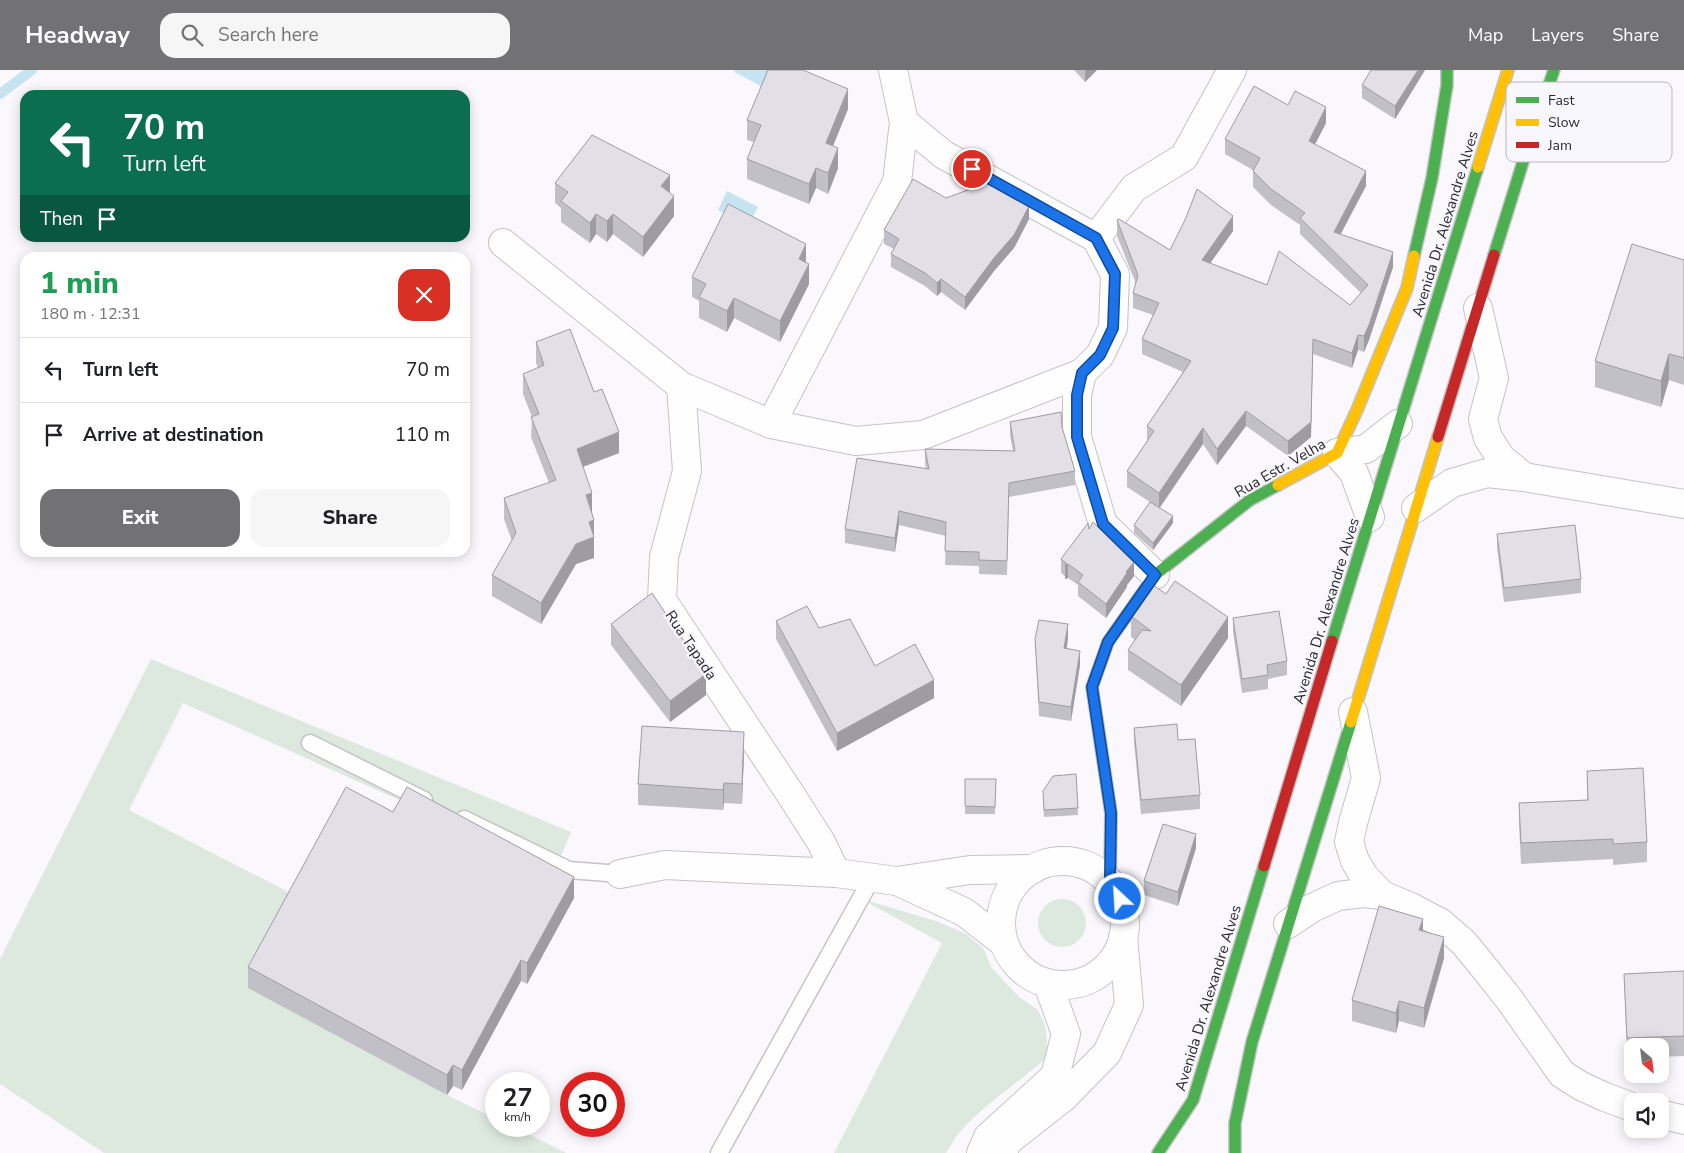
<!DOCTYPE html>
<meta charset="utf-8">
<style>
body{margin:0;font-family:"Nunito Sans",sans-serif;background:#f6f6f6;color:#202124;height:100vh;display:flex;flex-direction:column;font-size:19px;white-space:nowrap}
*{box-sizing:border-box;margin:0}
p{font-size:16px;color:#757577}
.icon{flex:none;width:28px;height:28px;fill:none;stroke:currentColor;stroke-width:2;stroke-linecap:round;stroke-linejoin:round}
.map{position:relative;flex:1;overflow:hidden}
.side{position:absolute;left:20px;top:182px;width:450px;height:305px;display:flex;flex-direction:column;background:#fff;border-radius:15px;box-shadow:0 2px 12px #0003}
.side>*{flex:none}
.top-card{position:absolute;left:20px;top:20px;width:450px;height:152px;border-radius:15px;box-shadow:0 2px 12px #0003;background:#0b6e4f;color:#fff;overflow:hidden}
.needle{width:32px;rotate:152deg}
.fabs{position:absolute;left:1624px;top:968px;display:grid;gap:10px}
.fabs a{display:grid;place-items:center;width:45px;height:45px;border-radius:10px;background:#fff;box-shadow:0 2px 12px #0003;font-size:25px}
.speed{position:absolute;left:485px;top:1002px;display:flex;gap:10px;font-size:25px;font-weight:700;text-align:center}
.speed>*{display:grid;place-content:center;width:65px;height:65px;border-radius:50%;background:#fff;box-shadow:0 2px 12px #0003;line-height:1}
.speed small{font-size:12px;font-weight:400}
.speed .limit{border:8px solid #d22;background:#fff;color:#111}
.pin{position:absolute;display:grid;place-items:center;width:42px;height:42px;color:#fff;margin:-21px;border:2px solid #fff;border-radius:50%;box-shadow:0 1px 5px #0007}
.me{position:absolute;width:55px;margin:-28px;rotate:335deg;stroke-linejoin:round;filter:drop-shadow(0 0 4px #0008)}
.turn{display:flex;align-items:center;gap:18px;height:105px;padding:0 20px;font-size:22px}
.turn .icon{width:65px;height:65px;stroke-width:2.5}
.turn b{display:block;font-size:35px;line-height:42px}
.then{display:flex;align-items:center;height:48px;padding:0 20px;background:#0003;gap:10px;font-size:19px}
.round{display:grid;place-items:center;flex:none;width:52px;height:52px;border-radius:15px;background:#f6f6f6}
.headline{display:flex;align-items:center;justify-content:space-between;height:85px;padding:0 20px}
h1{font-size:30px;font-weight:800;line-height:38px;color:#1e9e55}
.action{display:flex;gap:10px;margin-top:auto;padding:10px 20px}
.action a{flex:1;height:58px;border-radius:15px;background:#727174;color:#fff;font-size:20px;font-weight:800;line-height:58px;text-align:center}
.action a+a{background:#f6f6f6;color:#202124}
ul{padding:0;list-style:none}
li{display:flex;align-items:center;gap:15px;height:65px;padding:0 20px;border-top:1px solid #e0e0e0}
li div{flex:1}
li b{display:block;font-size:19px}
li em{font-style:normal}
header{display:flex;align-items:center;gap:30px;box-sizing:border-box;height:70px;padding:0 25px;background:#727174;color:#fff}
header strong{font-size:24px}
nav{display:flex;gap:28px;margin-inline-start:auto;font-size:18px}
.search{width:350px;height:45px;background:#f6f6f6;display:flex;align-items:center;gap:12px;box-sizing:border-box;padding:0 18px;border-radius:15px;color:#757577;font-size:19px}
.map>svg:first-child{display:block}
</style>
<header>
<strong>Headway</strong>
<div class="search"><svg class="icon" aria-label="search" viewBox="0 0 24 24"><circle cx="10" cy="10" r="6"/><path d="M15 15l6 6"/></svg>Search here</div>
<nav><a>Map</a><a>Layers</a><a>Share</a></nav>
</header>
<div class="map">
<svg width="1684" height="1083" viewBox="0 0 1684 1083">
<rect width="100%" height="100%" fill="#faf8fd"/>
<!-- green -->
<g fill="#dde9de">
<path d="M 151,589 L 571,762 L 555,800 L 183,633 L 129,740 L 298,827 L 447,1025 L 496,1049 L 496,1056 L 512,1056 L 566,1083 L 104,1083 L 0,1014 L 0,889 Z"/>
<path d="M 859,828 L 939,852 L 966,864 L 984,879 L 991,897 L 1019,927 L 1038,940 L 1046,958 L 1048,986 C 1020,1012 984,1034 959,1063 C 954,1069 950,1077 946,1083 L 834,1083 L 942,873 Z"/>
<circle cx="1062" cy="853" r="24"/>
</g>
<!-- water -->
<g fill="#c5e4f0">
<path d="M 735,0 L 772,0 L 763,17 L 734,2 Z"/>
<path d="M 727,121 L 758,137 L 748,156 L 718,140 Z"/>
</g>
<g fill="none" stroke-linecap="round" stroke-linejoin="round">
<!-- stream -->
<path stroke="#c5e4f0" stroke-width="10" d="M 0,24 L 32,0"/>
<defs>
<g id="lane">
<path d="M 310,673 L 424,730"/>
<path d="M 464,749 L 569,800 L 620,804"/>
<path d="M 719,1083 L 872,808"/>
</g>
<g id="street">
<path d="M 904,52 L 944,85 L 1096,168 L 1115,204 L 1113,258 L 1100,285 L 1082,303 L 1077,325 L 1077,367 L 1103,454 L 1155,505"/>
<path d="M 1096,168 L 1134,118 L 1184,87 L 1232,0"/>
<path d="M 503,173 L 681,316 L 771,354 L 856,371 L 923,365 L 1082,303"/>
<path d="M 1478,238 L 1494,308 L 1483,349 L 1488,368 L 1501,388 L 1524,407"/>
<path d="M 681,316 L 687,401 L 664,487 L 662,530 L 793,728 L 821,772 L 836,803"/>
<path d="M 771,354 L 897,112 L 904,52 L 893,0"/>
<path d="M 1337,383 L 1354,403 L 1370,447"/>
<path d="M 1337,383 L 1366,379 L 1398,354"/>
<path d="M 1416,438 L 1452,413 L 1487,403 L 1524,407 L 1684,434"/>
<path d="M 1353,642 L 1366,708 L 1353,753 L 1349,772 L 1355,791 L 1364,806 L 1382,825"/>
<circle cx="1063" cy="853" r="62"/>
<path d="M 620,804 L 665,795 L 836,803 L 897,811 L 970,800 L 1033,799"/>
<path d="M 897,811 L 964,842 L 1004,873"/>
<path d="M 1288,854 L 1312,838 L 1338,826 L 1363,823 L 1382,825 L 1411,837 L 1441,853 L 1464,873 L 1486,900 L 1509,929 L 1562,1004 L 1581,1016 L 1605,1027 L 1632,1037"/>
<path d="M 1660,1044 L 1684,1050"/>
<path d="M 981,1083 L 988,1067 L 1055,1006 L 1066,964 L 1048,914"/>
<path d="M 1002,1083 L 1008,1071 L 1064,1027 L 1107,983 L 1129,935 L 1123,867"/>
</g>
<g id="fast">
<path d="M 1494,185 L 1527,79 L 1554,0"/>
<path d="M 1414,186 L 1432,108 L 1447,15 L 1447,0"/>
<path d="M 1332,571 L 1478,97"/>
<path d="M 1110,812 L 1111,743 L 1092,617 L 1108,572 L 1155,505 L 1250,430 L 1278,415"/>
<path d="M 1158,1083 L 1193,1030 L 1264,796"/>
<path d="M 1235,1083 L 1235,1053 L 1252,972 L 1351,652"/>
</g>
<g id="slow">
<path d="M 1478,97 L 1508,0"/>
<path d="M 1278,415 L 1337,383 L 1357,340 L 1407,218 L 1414,186"/>
<path d="M 1351,652 L 1438,367"/>
</g>
<g id="jam">
<path d="M 1438,367 L 1494,185"/>
<path d="M 1264,796 L 1332,571"/>
</g>
</defs>
<!-- lane casing -->
<use href="#lane" stroke="#c4c3c6" stroke-width="19"/>
<!-- street casing -->
<use href="#street" stroke="#c4c3c6" stroke-width="30"/>
<!-- fast casing -->
<use href="#fast" stroke="#c4c3c6" stroke-width="14"/>
<!-- slow casing -->
<use href="#slow" stroke="#c4c3c6" stroke-width="14"/>
<!-- jam casing -->
<use href="#jam" stroke="#c4c3c6" stroke-width="14"/>
<!-- lane -->
<use href="#lane" stroke="#fefeff" stroke-width="16"/>
<!-- street -->
<use href="#street" stroke="#fefeff" stroke-width="28"/>
<!-- fast -->
<use href="#fast" stroke="#4caf50" stroke-width="11"/>
<!-- slow -->
<use href="#slow" stroke="#ffc107" stroke-width="11"/>
<!-- jam -->
<use href="#jam" stroke="#c62828" stroke-width="11"/>
</g>
<!-- wall -->
<g fill="#c2c0c7">
<path d="M 1074,0 L 1097,0 L 1085,12 Z"/>
<path d="M 1425,0 L 1395,49 L 1362,28 L 1362,15 Z"/>
<path d="M 1288,35 L 1326,53 L 1315,74 L 1366,116 L 1340,164 L 1393,197 L 1369,270 L 1364,282 L 1358,280 L 1352,298 L 1313,284 L 1311,367 L 1288,386 L 1246,356 L 1217,395 L 1203,374 L 1160,438 L 1173,453 L 1153,480 L 1134,463 L 1134,455 L 1150,432 L 1127,417 L 1127,401 L 1147,371 L 1147,356 L 1183,302 L 1142,284 L 1142,269 L 1153,245 L 1133,238 L 1133,223 L 1136,214 L 1117,166 L 1117,150 L 1170,180 L 1233,161 L 1210,193 L 1267,215 L 1350,235 L 1361,223 L 1300,164 L 1300,155 L 1271,135 L 1253,117 L 1253,100 L 1225,84 L 1225,69 Z"/>
<path d="M 848,39 L 833,76 L 838,98 L 828,124 L 816,118 L 809,134 L 747,109 L 747,89 L 754,72 L 747,70 L 747,50 Z"/>
<path d="M 555,113 L 670,123 L 674,146 L 643,187 L 613,164 L 607,172 L 596,164 L 590,173 L 561,152 L 561,138 L 555,133 Z"/>
<path d="M 946,128 L 1029,149 L 1014,178 L 994,201 L 965,240 L 941,222 L 937,226 L 925,216 L 891,197 L 891,184 L 894,179 L 884,174 L 884,160 Z"/>
<path d="M 1684,190 L 1684,315 L 1669,310 L 1661,337 L 1595,317 L 1595,291 Z"/>
<path d="M 806,192 L 809,214 L 780,272 L 734,248 L 727,262 L 699,248 L 699,231 L 692,227 L 692,207 Z"/>
<path d="M 536,272 L 594,322 L 619,383 L 583,397 L 592,444 L 594,450 L 594,488 L 576,494 L 541,554 L 492,526 L 492,505 L 512,471 L 504,449 L 504,428 L 549,413 L 531,367 L 532,347 L 523,324 L 523,304 L 538,298 L 536,293 Z"/>
<path d="M 1010,352 L 1062,357 L 1075,401 L 1075,415 L 1009,427 L 1007,505 L 979,504 L 979,496 L 945,495 L 946,466 L 899,455 L 895,482 L 845,473 L 845,459 L 926,399 L 925,393 L 925,379 L 1013,381 L 1010,366 Z"/>
<path d="M 1089,459 L 1134,506 L 1127,515 L 1127,517 L 1106,548 L 1078,526 L 1078,515 L 1068,508 L 1065,509 L 1065,506 L 1061,503 L 1061,489 Z"/>
<path d="M 1497,464 L 1581,509 L 1581,523 L 1504,532 L 1497,478 Z"/>
<path d="M 1131,546 L 1228,568 L 1181,636 L 1128,600 L 1128,580 L 1135,570 L 1131,567 Z"/>
<path d="M 1233,548 L 1287,591 L 1287,605 L 1268,609 L 1268,619 L 1242,623 L 1233,562 Z"/>
<path d="M 776,551 L 819,558 L 875,596 L 934,628 L 837,681 L 776,569 Z"/>
<path d="M 611,554 L 706,625 L 670,652 L 611,575 Z"/>
<path d="M 1068,568 L 1067,579 L 1080,595 L 1071,651 L 1039,646 L 1035,569 Z"/>
<path d="M 1134,658 L 1200,725 L 1200,739 L 1141,744 L 1134,672 Z"/>
<path d="M 744,683 L 742,734 L 724,733 L 723,740 L 638,735 L 638,714 Z"/>
<path d="M 1587,701 L 1647,772 L 1647,792 L 1613,795 L 1613,789 L 1521,794 L 1519,754 L 1519,733 L 1587,730 Z"/>
<path d="M 1076,704 L 1078,745 L 1044,747 L 1043,728 Z"/>
<path d="M 965,709 L 996,709 L 995,744 L 965,744 Z"/>
<path d="M 393,742 L 574,828 L 527,914 L 521,911 L 462,1020 L 453,1016 L 447,1025 L 248,918 L 248,897 Z"/>
<path d="M 1196,778 L 1178,836 L 1144,825 L 1144,811 Z"/>
<path d="M 1423,861 L 1444,888 L 1424,958 L 1399,951 L 1396,963 L 1352,951 L 1352,930 Z"/>
<path d="M 1684,901 L 1684,986 L 1660,987 L 1660,976 L 1632,976 L 1632,988 L 1627,988 L 1624,904 Z"/>
</g>
<!-- shaded-wall -->
<g fill="#9e9ca2">
<path d="M 1085,0 L 1097,0 L 1085,12 Z"/>
<path d="M 1418,0 L 1425,0 L 1395,49 L 1395,36 Z"/>
<path d="M 848,19 L 848,39 L 826,93 L 826,73 Z"/>
<path d="M 1326,37 L 1326,53 L 1309,86 L 1309,71 Z"/>
<path d="M 838,78 L 838,98 L 828,124 L 828,103 Z"/>
<path d="M 816,98 L 816,118 L 809,134 L 809,114 Z"/>
<path d="M 1366,101 L 1366,116 L 1334,177 L 1334,162 Z"/>
<path d="M 670,105 L 670,125 L 661,116 Z"/>
<path d="M 674,126 L 674,146 L 643,187 L 643,167 Z"/>
<path d="M 1029,136 L 1029,149 L 1014,178 L 994,201 L 965,240 L 965,227 L 994,188 Z"/>
<path d="M 596,144 L 596,164 L 590,173 L 590,153 Z"/>
<path d="M 613,144 L 613,164 L 607,172 L 607,151 Z"/>
<path d="M 1233,146 L 1233,161 L 1202,205 L 1202,190 Z"/>
<path d="M 806,174 L 806,194 L 799,189 Z"/>
<path d="M 1393,182 L 1393,197 L 1369,270 L 1364,282 L 1364,266 Z"/>
<path d="M 809,194 L 809,214 L 780,272 L 780,251 Z"/>
<path d="M 941,209 L 941,222 L 937,226 L 937,213 Z"/>
<path d="M 734,228 L 734,248 L 727,262 L 727,241 Z"/>
<path d="M 1358,265 L 1358,280 L 1352,298 L 1352,283 Z"/>
<path d="M 1313,269 L 1311,367 L 1288,386 L 1288,371 Z"/>
<path d="M 1669,284 L 1669,310 L 1661,337 L 1661,311 Z"/>
<path d="M 1246,341 L 1246,356 L 1217,395 L 1217,379 Z"/>
<path d="M 1203,358 L 1203,374 L 1159,438 L 1159,423 Z"/>
<path d="M 619,362 L 619,383 L 577,399 L 577,379 Z"/>
<path d="M 592,423 L 592,444 L 586,425 Z"/>
<path d="M 899,441 L 899,455 L 895,482 L 895,468 Z"/>
<path d="M 1173,446 L 1173,453 L 1153,480 L 1153,473 Z"/>
<path d="M 594,450 L 594,488 L 576,494 L 541,554 L 541,533 L 589,452 Z"/>
<path d="M 1134,492 L 1134,506 L 1127,515 L 1127,517 L 1106,548 L 1106,534 L 1126,502 Z"/>
<path d="M 1068,494 L 1068,508 L 1065,509 L 1065,495 Z"/>
<path d="M 1228,547 L 1228,568 L 1181,636 L 1181,615 Z"/>
<path d="M 1068,554 L 1068,568 L 1064,592 L 1064,578 Z"/>
<path d="M 1080,581 L 1080,595 L 1071,651 L 1071,637 Z"/>
<path d="M 706,604 L 706,625 L 670,652 L 670,631 Z"/>
<path d="M 934,610 L 934,628 L 837,681 L 837,663 Z"/>
<path d="M 744,662 L 744,683 L 742,734 L 742,714 Z"/>
<path d="M 724,713 L 724,733 L 723,740 L 723,720 Z"/>
<path d="M 1196,764 L 1196,778 L 1178,836 L 1178,822 Z"/>
<path d="M 574,807 L 574,828 L 527,914 L 527,893 Z"/>
<path d="M 1423,849 L 1423,869 L 1419,860 Z"/>
<path d="M 1444,867 L 1444,888 L 1424,958 L 1424,938 Z"/>
<path d="M 521,890 L 521,911 L 462,1020 L 462,1000 Z"/>
<path d="M 1399,931 L 1399,951 L 1396,963 L 1396,943 Z"/>
<path d="M 453,995 L 453,1016 L 447,1025 L 447,1005 Z"/>
</g>
<!-- building -->
<g fill="#e2dfe7" stroke="#9e9ca2">
<path d="M 768,0 L 803,0 L 848,19 L 826,73 L 838,78 L 828,103 L 816,98 L 809,114 L 747,89 L 761,55 L 747,50 Z"/>
<path d="M 1371,0 L 1418,0 L 1395,36 L 1362,15 Z"/>
<path d="M 1254,16 L 1288,35 L 1295,21 L 1326,37 L 1309,71 L 1366,101 L 1334,162 L 1393,182 L 1369,255 L 1364,266 L 1358,265 L 1352,283 L 1313,269 L 1311,352 L 1288,371 L 1246,341 L 1217,379 L 1203,358 L 1159,423 L 1127,401 L 1154,361 L 1147,356 L 1191,291 L 1142,269 L 1159,233 L 1133,223 L 1138,205 L 1117,150 L 1119,149 L 1170,180 L 1185,150 L 1197,119 L 1233,146 L 1202,190 L 1267,215 L 1279,181 L 1350,235 L 1368,215 L 1300,148 L 1305,143 L 1271,119 L 1253,101 L 1260,88 L 1225,69 Z"/>
<path d="M 592,65 L 670,105 L 661,116 L 674,126 L 643,167 L 613,144 L 607,151 L 596,144 L 590,153 L 561,131 L 568,122 L 555,113 Z"/>
<path d="M 913,109 L 946,128 L 987,113 L 1029,136 L 1014,165 L 994,188 L 965,227 L 941,209 L 937,213 L 925,203 L 891,184 L 899,169 L 884,160 Z"/>
<path d="M 728,134 L 806,174 L 799,189 L 809,194 L 780,251 L 734,228 L 727,241 L 699,227 L 706,214 L 692,207 Z"/>
<path d="M 1632,174 L 1684,190 L 1684,288 L 1669,284 L 1661,311 L 1595,291 Z"/>
<path d="M 570,259 L 594,322 L 602,319 L 619,362 L 577,379 L 592,423 L 586,425 L 594,450 L 589,452 L 594,467 L 576,474 L 541,533 L 492,505 L 516,463 L 504,428 L 556,410 L 531,347 L 539,344 L 523,304 L 544,295 L 536,272 Z"/>
<path d="M 1061,342 L 1062,357 L 1075,401 L 1009,413 L 1007,491 L 979,490 L 979,482 L 945,481 L 946,452 L 899,441 L 895,468 L 845,459 L 857,388 L 929,399 L 925,379 L 1015,381 L 1010,352 Z"/>
<path d="M 1150,432 L 1173,446 L 1153,473 L 1134,455 Z"/>
<path d="M 1093,452 L 1134,492 L 1126,502 L 1127,503 L 1106,534 L 1078,512 L 1083,505 L 1068,494 L 1065,495 L 1066,493 L 1061,489 L 1088,453 L 1089,459 Z"/>
<path d="M 1575,455 L 1581,509 L 1504,518 L 1497,464 Z"/>
<path d="M 1175,511 L 1228,547 L 1181,615 L 1128,580 L 1142,560 L 1151,561 L 1131,546 L 1153,515 L 1166,524 Z"/>
<path d="M 652,523 L 706,604 L 670,631 L 611,554 Z"/>
<path d="M 807,536 L 819,558 L 850,549 L 875,596 L 915,574 L 934,610 L 837,663 L 776,551 Z"/>
<path d="M 1279,541 L 1287,591 L 1267,595 L 1268,605 L 1242,609 L 1233,548 Z"/>
<path d="M 1039,550 L 1068,554 L 1064,578 L 1080,581 L 1071,637 L 1039,632 L 1035,569 Z"/>
<path d="M 1177,654 L 1178,670 L 1195,669 L 1200,725 L 1141,730 L 1134,658 Z"/>
<path d="M 642,656 L 744,662 L 742,714 L 724,713 L 723,720 L 638,714 Z"/>
<path d="M 1643,698 L 1647,772 L 1613,774 L 1613,769 L 1521,773 L 1519,733 L 1588,730 L 1587,701 Z"/>
<path d="M 1076,704 L 1078,738 L 1044,740 L 1043,721 L 1053,706 Z"/>
<path d="M 965,709 L 996,709 L 995,737 L 965,736 Z"/>
<path d="M 346,717 L 393,742 L 407,717 L 574,807 L 527,893 L 521,890 L 462,1000 L 453,995 L 447,1005 L 248,897 Z"/>
<path d="M 1163,754 L 1196,764 L 1178,822 L 1144,811 Z"/>
<path d="M 1379,836 L 1423,849 L 1419,860 L 1444,867 L 1424,938 L 1399,931 L 1396,943 L 1352,930 Z"/>
<path d="M 1684,901 L 1684,966 L 1627,968 L 1624,904 Z"/>
</g>
<g fill="none" stroke-linecap="round" stroke-linejoin="round">
<defs>
<path id="route" d="M 972,99 L 1096,168 L 1115,204 L 1113,258 L 1100,285 L 1082,303 L 1077,325 L 1077,367 L 1103,454 L 1155,505 L 1108,572 L 1092,617 L 1111,743 L 1110,812 L 1120,829"/>
</defs>
<!-- route casing -->
<use href="#route" stroke="#114b97" stroke-width="12"/>
<!-- route -->
<use href="#route" stroke="#1a73e8" stroke-width="9"/>
</g>
<g text-anchor="middle" stroke-width="4.5" stroke-linejoin="round" paint-order="stroke">
<!-- street labels -->
<g font-size="15" fill="#29282b" stroke="#f9f7fe">
<text transform="translate(1445 154) rotate(-73)" y="5">Avenida Dr. Alexandre Alves</text>
<text transform="translate(1280 398) rotate(-30)" y="5">Rua Estr. Velha</text>
<text transform="translate(1326 541) rotate(-73)" y="5">Avenida Dr. Alexandre Alves</text>
<text transform="translate(691 575) rotate(56)" y="5">Rua Tapada</text>
<text transform="translate(1208 928) rotate(-73)" y="5">Avenida Dr. Alexandre Alves</text>
</g>
</g>
<!-- legend -->
<rect x="1506" y="12" width="166" height="80" rx="8" fill="#f9f7fe" stroke="#bbb9bf" stroke-width="1"/>
<rect x="1516" y="27" width="23" height="6" fill="#4caf50"/>
<rect x="1516" y="49" width="23" height="7" fill="#ffc107"/>
<rect x="1516" y="72" width="23" height="6" fill="#c62828"/>
<g font-size="14" fill="#29282b">
<text x="1548" y="35">Fast</text>
<text x="1548" y="57">Slow</text>
<text x="1548" y="80">Jam</text>
</g>
</svg>
<div class="fabs">
<a><svg class="needle" viewBox="-14 -14 28 28"><path d="M0-13l5 13h-10z" fill="#e53935"/><path d="M0 13l5-13h-10z" fill="#757577"/></svg></a>
<a><svg class="icon" aria-label="sound" viewBox="0 0 24 24"><path d="M4 9h4l5-4v14l-5-4H4zM17 9q2 3 0 6"/></svg></a>
</div>
<div class="speed"><div>27<small>km/h</small></div><div class="limit">30</div></div>
<div class="pin" style="left:972px;top:99px;background:#d93025"><svg class="icon" aria-label="arrive" viewBox="0 0 24 24"><path d="M6 21V4h12l-3 4 3 4H6"/></svg></div>
<svg class="me" style="left:1120px;top:829px" viewBox="-20 -20 40 40"><circle r="17" fill="#1a73e8" stroke="#fff" stroke-width="3"/><path d="M0-11L8 9 0 5-8 9z" fill="#fff"/></svg>
<div class="top-card">
<div class="turn"><svg class="icon" aria-label="left" viewBox="0 0 24 24"><path d="M17 20v-9H6M10 6l-5 5 5 5"/></svg><div><b>70 m</b>Turn left</div></div>
<div class="then">Then<svg class="icon" aria-label="arrive" viewBox="0 0 24 24"><path d="M6 21V4h12l-3 4 3 4H6"/></svg></div>
</div>
<section class="side">
<div class="headline"><div><h1>1 min</h1><p>180 m · 12:31</p></div><a class="round" style="background:#d93025;color:#fff"><svg class="icon" aria-label="close" viewBox="0 0 24 24"><path d="M6 6l12 12M18 6L6 18"/></svg></a></div>
<ul>
<li><svg class="icon" aria-label="left" viewBox="0 0 24 24"><path d="M17 20v-9H6M10 6l-5 5 5 5"/></svg><div><b>Turn left</b></div><em>70 m</em></li>
<li><svg class="icon" aria-label="arrive" viewBox="0 0 24 24"><path d="M6 21V4h12l-3 4 3 4H6"/></svg><div><b>Arrive at destination</b></div><em>110 m</em></li>
</ul>
<div class="action"><a>Exit</a><a>Share</a></div>
</section>
</div>
